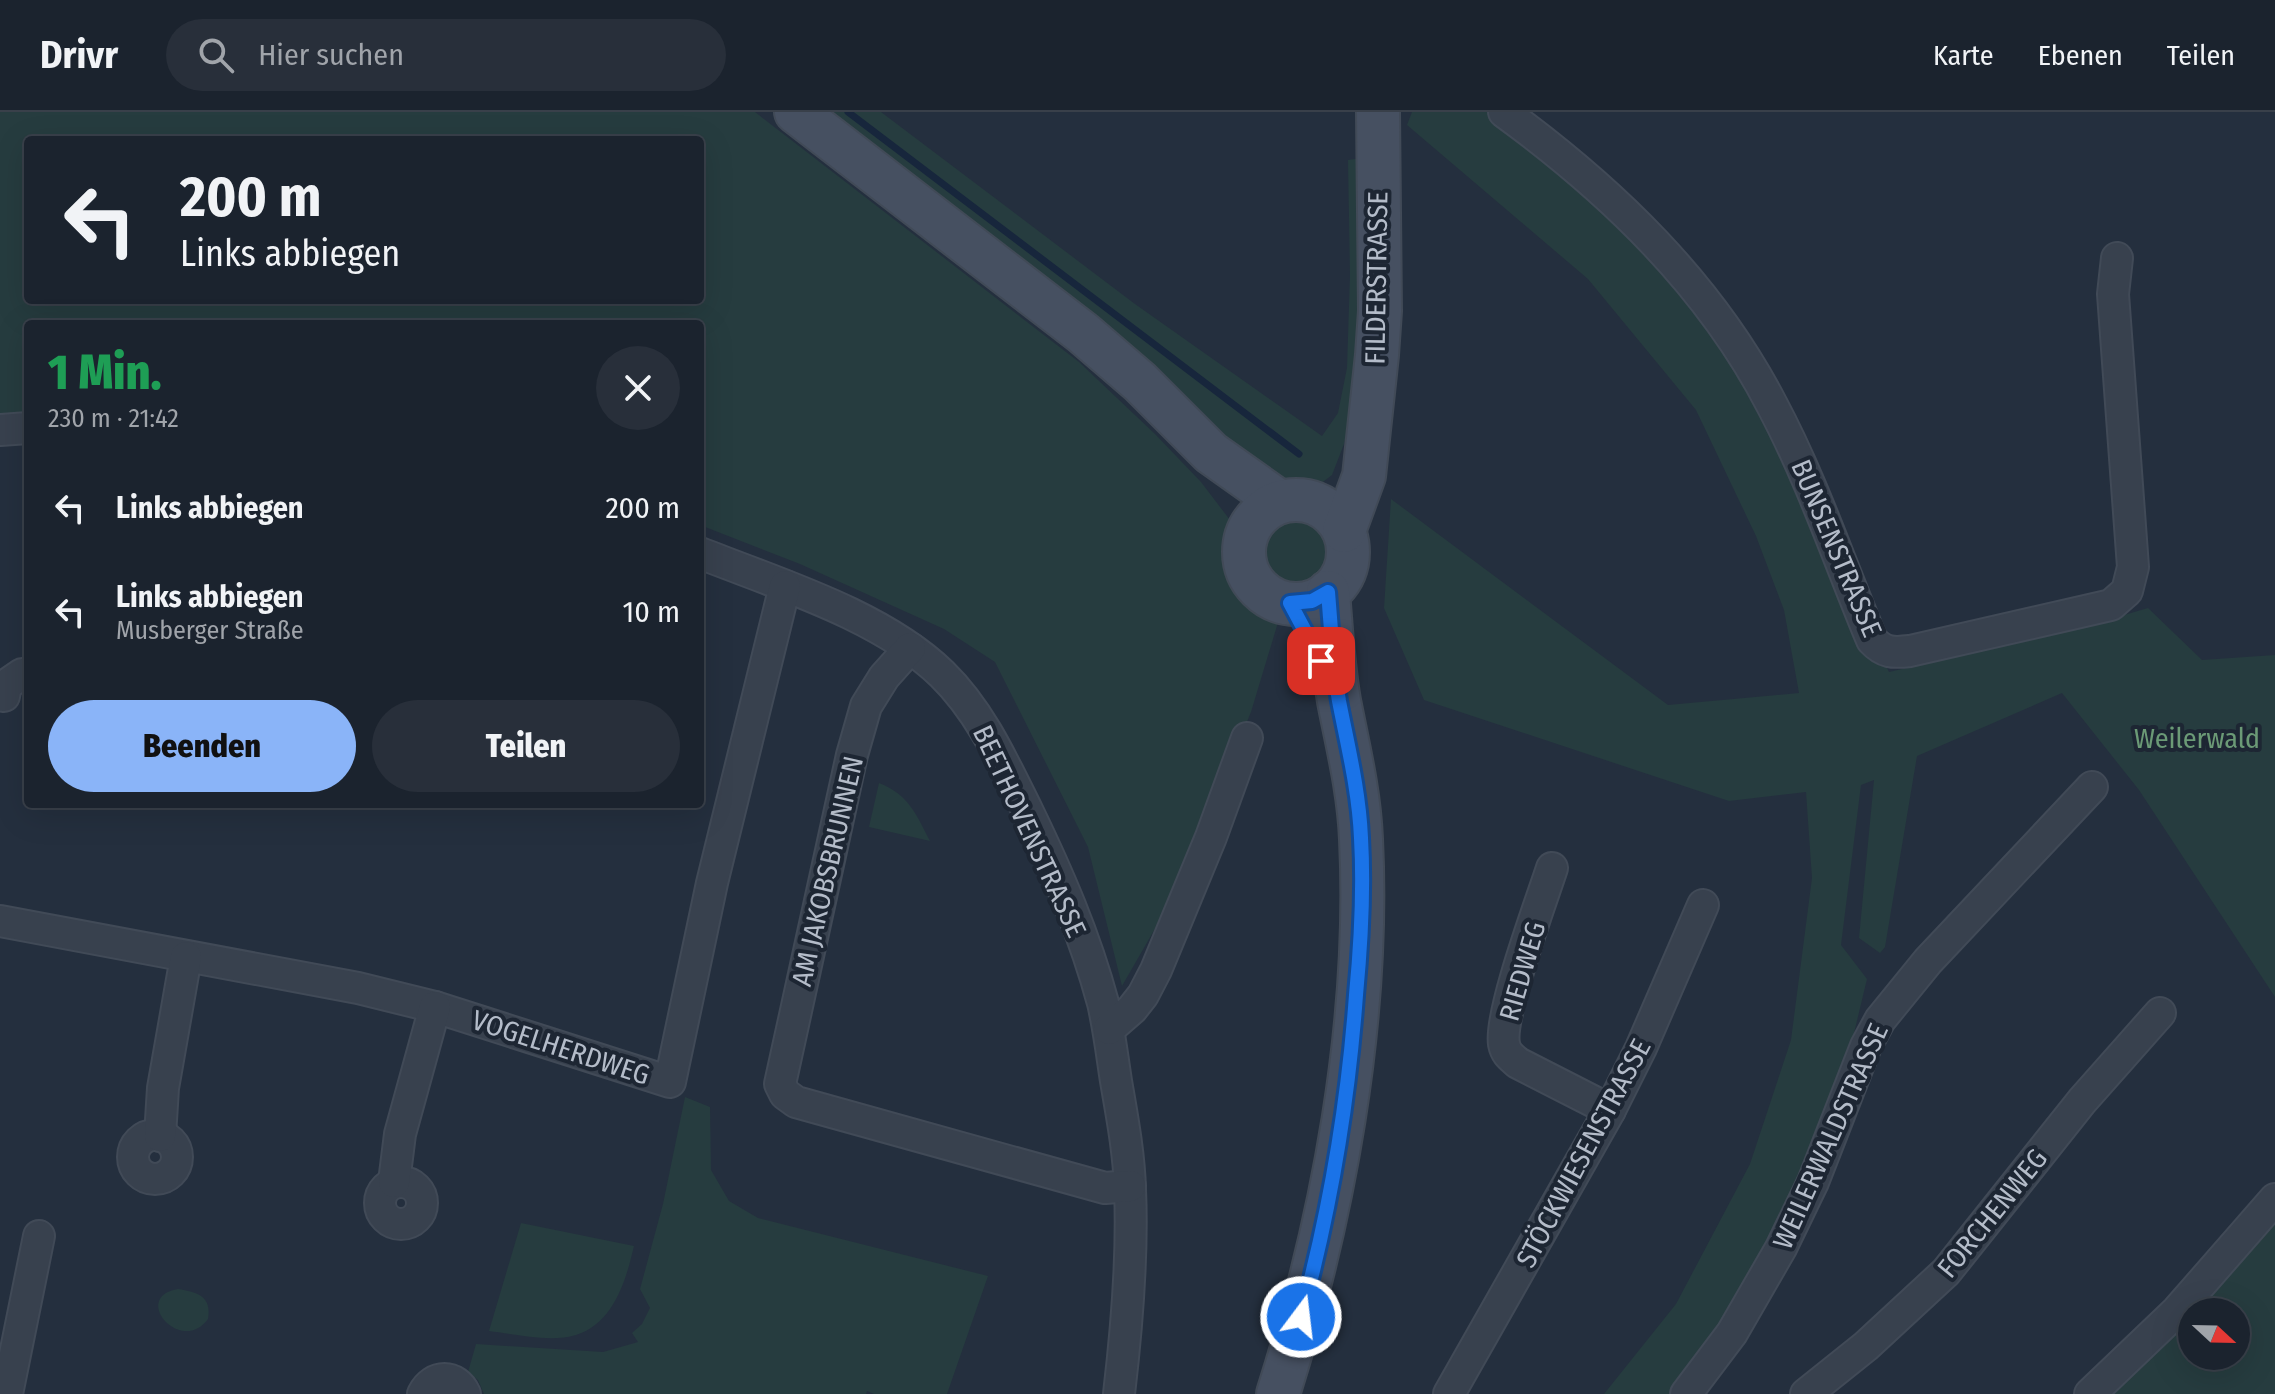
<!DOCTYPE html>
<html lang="de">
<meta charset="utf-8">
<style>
body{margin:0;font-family:"Fira Sans Condensed",sans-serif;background:#282f3a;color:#f1f3f6;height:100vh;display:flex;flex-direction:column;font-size:30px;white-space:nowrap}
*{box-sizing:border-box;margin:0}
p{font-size:26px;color:#a0a4aa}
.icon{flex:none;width:44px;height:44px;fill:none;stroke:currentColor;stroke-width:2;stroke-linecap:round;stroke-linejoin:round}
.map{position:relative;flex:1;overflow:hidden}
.panel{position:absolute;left:24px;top:208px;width:680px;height:488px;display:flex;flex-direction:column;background:#1b232e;border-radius:8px;box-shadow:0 8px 32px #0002,0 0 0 2px #39404a}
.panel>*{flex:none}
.top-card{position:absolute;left:24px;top:24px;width:680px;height:168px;border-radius:8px;box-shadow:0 8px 32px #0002,0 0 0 2px #39404a;background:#1b232e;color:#f1f3f6;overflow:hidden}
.needle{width:52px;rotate:112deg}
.buttons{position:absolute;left:2178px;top:1186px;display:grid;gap:16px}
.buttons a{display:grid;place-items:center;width:72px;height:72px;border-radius:50%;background:#1b232e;box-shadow:0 8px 32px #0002,0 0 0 2px #39404a;font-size:40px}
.pin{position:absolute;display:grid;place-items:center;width:68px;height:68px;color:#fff;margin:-34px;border-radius:16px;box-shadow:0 4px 12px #0006}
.me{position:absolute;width:88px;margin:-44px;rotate:15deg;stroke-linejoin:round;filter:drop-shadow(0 0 6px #0008)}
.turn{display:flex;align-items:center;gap:28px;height:168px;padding:0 24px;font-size:36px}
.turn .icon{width:104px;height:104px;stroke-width:2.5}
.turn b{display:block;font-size:56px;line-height:68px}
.round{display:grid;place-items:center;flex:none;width:84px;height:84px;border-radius:42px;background:#282f3a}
.overview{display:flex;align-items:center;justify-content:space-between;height:136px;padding:0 24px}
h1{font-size:48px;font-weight:800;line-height:60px;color:#1e9e55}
.cta{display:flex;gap:16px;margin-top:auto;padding:16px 24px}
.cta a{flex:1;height:92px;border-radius:48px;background:#8ab4f8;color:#111;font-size:32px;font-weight:800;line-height:92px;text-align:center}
.cta a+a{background:#282f3a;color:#f1f3f6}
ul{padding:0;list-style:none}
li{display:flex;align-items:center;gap:24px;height:104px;padding:0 24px}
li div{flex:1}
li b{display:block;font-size:30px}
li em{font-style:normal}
header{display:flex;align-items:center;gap:48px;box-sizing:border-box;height:112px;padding:0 40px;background:#1b232e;border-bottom:2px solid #39404a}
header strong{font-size:38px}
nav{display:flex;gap:44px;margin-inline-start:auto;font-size:28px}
.search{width:560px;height:72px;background:#282f3a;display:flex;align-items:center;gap:20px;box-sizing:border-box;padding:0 28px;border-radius:44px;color:#a0a4aa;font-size:30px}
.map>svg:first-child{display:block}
</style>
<header>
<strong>Drivr</strong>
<div class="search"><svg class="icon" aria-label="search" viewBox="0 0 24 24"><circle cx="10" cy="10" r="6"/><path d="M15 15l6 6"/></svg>Hier suchen</div>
<nav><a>Karte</a><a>Ebenen</a><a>Teilen</a></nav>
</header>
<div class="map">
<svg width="2275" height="1282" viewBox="0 0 2275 1282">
<rect width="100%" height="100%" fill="#242f3e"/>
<!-- green -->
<g fill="#263c3f" fill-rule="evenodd">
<path d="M 0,0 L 755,0 L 1079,250 L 1155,322 L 1201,370 L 1230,408 C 1221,463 1224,484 1279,507 L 1251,600 L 1214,689 L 1172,787 L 1122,874 L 1088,735 L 995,550 L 944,517 L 800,452 L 700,413 L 700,212 L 28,212 L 28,302 L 0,305 ZM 28,28 L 700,28 L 700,188 L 28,188 Z"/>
<path d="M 813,0 L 881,0 L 1135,192 L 1322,324 L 1338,301 L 1347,256 L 1350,163 L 1348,48 L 1363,46 L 1360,268 L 1344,332 L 1332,363 L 1315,376 L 1295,378 L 1273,371 Z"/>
<path d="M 1412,0 L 1504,0 L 1727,220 L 1889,560 L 2080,516 L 2148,496 L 2202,548 L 2275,543 L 2275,885 L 2139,678 L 2062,581 L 1917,644 L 1885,835 L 1880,841 L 1859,826 L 1874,668 L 1861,673 L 1841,833 L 1867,867 L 1849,942 L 1800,1081 L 1719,1225 L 1669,1282 L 1604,1282 L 1676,1192 L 1750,1052 L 1791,928 L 1812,766 L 1806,680 L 1729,689 L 1424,588 L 1384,496 L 1391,387 L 1668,593 L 1799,581 L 1784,498 L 1756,424 L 1696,298 L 1588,167 L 1407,13 Z"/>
<circle cx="1295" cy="442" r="36"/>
<path d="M 879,671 C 909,683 916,702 930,729 L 869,715 Z"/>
<path d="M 685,985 L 710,995 L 711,1058 L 729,1089 L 758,1106 L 988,1164 L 947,1282 L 874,1282 L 867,1279 L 866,1282 L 484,1282 L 478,1268 L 468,1260 L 476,1232 L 603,1240 L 638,1230 L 632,1221 L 642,1212 L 650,1196 L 640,1177 L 663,1092 Z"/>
<path d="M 2275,1110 L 2275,1282 L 2107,1282 L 2192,1201 L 2192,1244 L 2236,1244 L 2236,1200 L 2193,1200 Z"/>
<path d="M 521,1111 L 634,1134 C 626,1168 614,1211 576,1223 C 550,1231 515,1222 489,1219 Z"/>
<path d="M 178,1177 C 197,1180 212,1184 208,1207 C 181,1244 130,1185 178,1177 Z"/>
</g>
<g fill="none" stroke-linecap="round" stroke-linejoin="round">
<!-- stream -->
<path stroke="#17263c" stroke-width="7" d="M 848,0 L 1299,342"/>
<defs>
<g id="street">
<path d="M 1504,0 C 1612,79 1710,173 1772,293 C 1812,368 1839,449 1872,528 C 1884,541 1893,541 1910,539 L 2111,493 L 2127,479 L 2133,455 L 2113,182 L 2117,146"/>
<path d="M 0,318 L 28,316"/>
<path d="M 700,441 C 778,472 881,503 942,562 C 981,600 1004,652 1028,700 C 1058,762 1085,824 1103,891 C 1109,917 1112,943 1116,969 C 1122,1004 1129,1041 1130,1077 C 1133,1145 1127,1214 1119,1282"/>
<path d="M 910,536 L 884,565 L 866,594 L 852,643 L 780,972 L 785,982 L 796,990 L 1105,1076 L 1130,1074"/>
<path d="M 4,584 L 6,573 L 22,562 L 28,563"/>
<path d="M 1552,756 C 1541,790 1499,902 1504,932 C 1506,942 1511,945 1518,951 L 1610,998"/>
<path d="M 0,809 L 358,876 L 435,895 L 670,970 L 712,771 L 785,474"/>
<path d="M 1109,917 L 1132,897 L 1143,883 L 1156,858 L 1211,725 L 1247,626"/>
<circle cx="155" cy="1045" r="22"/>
<path d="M 160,1024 L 163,976 L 186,845"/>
<circle cx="401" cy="1091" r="21"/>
<path d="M 394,1070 L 400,1022 L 435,895"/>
<path d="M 7,1282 L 39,1124"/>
<path d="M 423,1282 C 433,1262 456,1262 465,1282"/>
<path d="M 1449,1282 L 1610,998 L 1641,936 L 1703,793"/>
<path d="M 1686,1282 L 1732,1221 L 1781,1136 L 1813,1070 L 1866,934 L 1880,908 L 1928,849 L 2092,675"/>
<path d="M 1806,1282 L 1866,1234 L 1946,1160 L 2082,989 L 2160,901"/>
<path d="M 2090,1282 L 2177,1199 L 2275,1087"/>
</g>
<g id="secondary">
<path d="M 796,0 L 1083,221 L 1140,270 L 1211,341 L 1280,390"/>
<circle cx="1296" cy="440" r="52"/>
<path d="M 1344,419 L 1364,364 L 1377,243 L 1380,199 L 1378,0"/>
<path d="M 1278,1282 C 1333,1108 1370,910 1361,727 C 1359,679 1348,635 1339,589 C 1333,554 1331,516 1328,480"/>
</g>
</defs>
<!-- street casing -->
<use href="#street" stroke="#414a57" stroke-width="34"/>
<!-- secondary casing -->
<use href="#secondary" stroke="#414a57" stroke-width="46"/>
<!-- street -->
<use href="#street" stroke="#38414e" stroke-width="30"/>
<!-- secondary -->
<use href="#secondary" stroke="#465061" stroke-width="42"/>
</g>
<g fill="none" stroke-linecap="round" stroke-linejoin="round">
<defs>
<path id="route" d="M 1301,1205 C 1330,1099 1348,992 1356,883 C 1361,831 1364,778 1361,726 C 1359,679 1348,635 1339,589 C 1333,554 1331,516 1328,480 L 1312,489 L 1290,491 L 1321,549"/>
</defs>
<!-- route casing -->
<use href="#route" stroke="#114b97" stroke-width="20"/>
<!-- route -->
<use href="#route" stroke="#1a73e8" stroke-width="14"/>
</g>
<g text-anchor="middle" stroke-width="8" stroke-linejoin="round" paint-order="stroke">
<!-- street labels -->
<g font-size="28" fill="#b4bcc9" stroke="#1d2633">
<text transform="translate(1376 166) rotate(-89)" y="10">FILDERSTRASSE</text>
<text transform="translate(1837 436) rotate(67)" y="10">BUNSENSTRASSE</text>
<text transform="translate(1030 719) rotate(65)" y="10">BEETHOVENSTRASSE</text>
<text transform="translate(827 759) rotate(-77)" y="10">AM JAKOBSBRUNNEN</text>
<text transform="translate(1522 859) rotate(-74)" y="10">RIEDWEG</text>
<text transform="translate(561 935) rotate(18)" y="10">VOGELHERDWEG</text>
<text transform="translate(1830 1024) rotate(-66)" y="10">WEILERWALDSTRASSE</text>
<text transform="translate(1583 1041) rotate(-62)" y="10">STÖCKWIESENSTRASSE</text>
<text transform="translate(1992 1101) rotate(-51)" y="10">FORCHENWEG</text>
</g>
<!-- park labels -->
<g font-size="28" fill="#6b9a76" stroke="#1d2633">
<text x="2197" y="636">Weilerwald</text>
</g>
</g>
</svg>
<div class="buttons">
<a><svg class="needle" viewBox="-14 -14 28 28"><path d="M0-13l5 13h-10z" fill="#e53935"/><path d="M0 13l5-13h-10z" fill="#a0a4aa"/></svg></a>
</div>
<div class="pin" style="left:1321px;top:549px;background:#d93025"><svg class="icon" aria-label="arrive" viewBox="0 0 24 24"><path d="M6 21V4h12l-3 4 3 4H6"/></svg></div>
<svg class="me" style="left:1301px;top:1205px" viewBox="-20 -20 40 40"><circle r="17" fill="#1a73e8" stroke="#fff" stroke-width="3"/><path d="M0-11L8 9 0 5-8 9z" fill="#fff"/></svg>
<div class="top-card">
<div class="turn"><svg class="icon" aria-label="left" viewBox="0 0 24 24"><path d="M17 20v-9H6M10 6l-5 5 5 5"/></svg><div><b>200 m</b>Links abbiegen</div></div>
</div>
<section class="panel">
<div class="overview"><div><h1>1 Min.</h1><p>230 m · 21:42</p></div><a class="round"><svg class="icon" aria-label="close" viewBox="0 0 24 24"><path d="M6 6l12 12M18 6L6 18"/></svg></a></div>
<ul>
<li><svg class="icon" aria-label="left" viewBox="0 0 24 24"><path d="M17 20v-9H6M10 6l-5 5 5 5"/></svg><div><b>Links abbiegen</b></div><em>200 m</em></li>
<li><svg class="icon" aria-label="left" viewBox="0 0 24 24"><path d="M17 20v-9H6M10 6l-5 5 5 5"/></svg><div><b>Links abbiegen</b><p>Musberger Straße</p></div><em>10 m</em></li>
</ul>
<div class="cta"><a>Beenden</a><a>Teilen</a></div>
</section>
</div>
